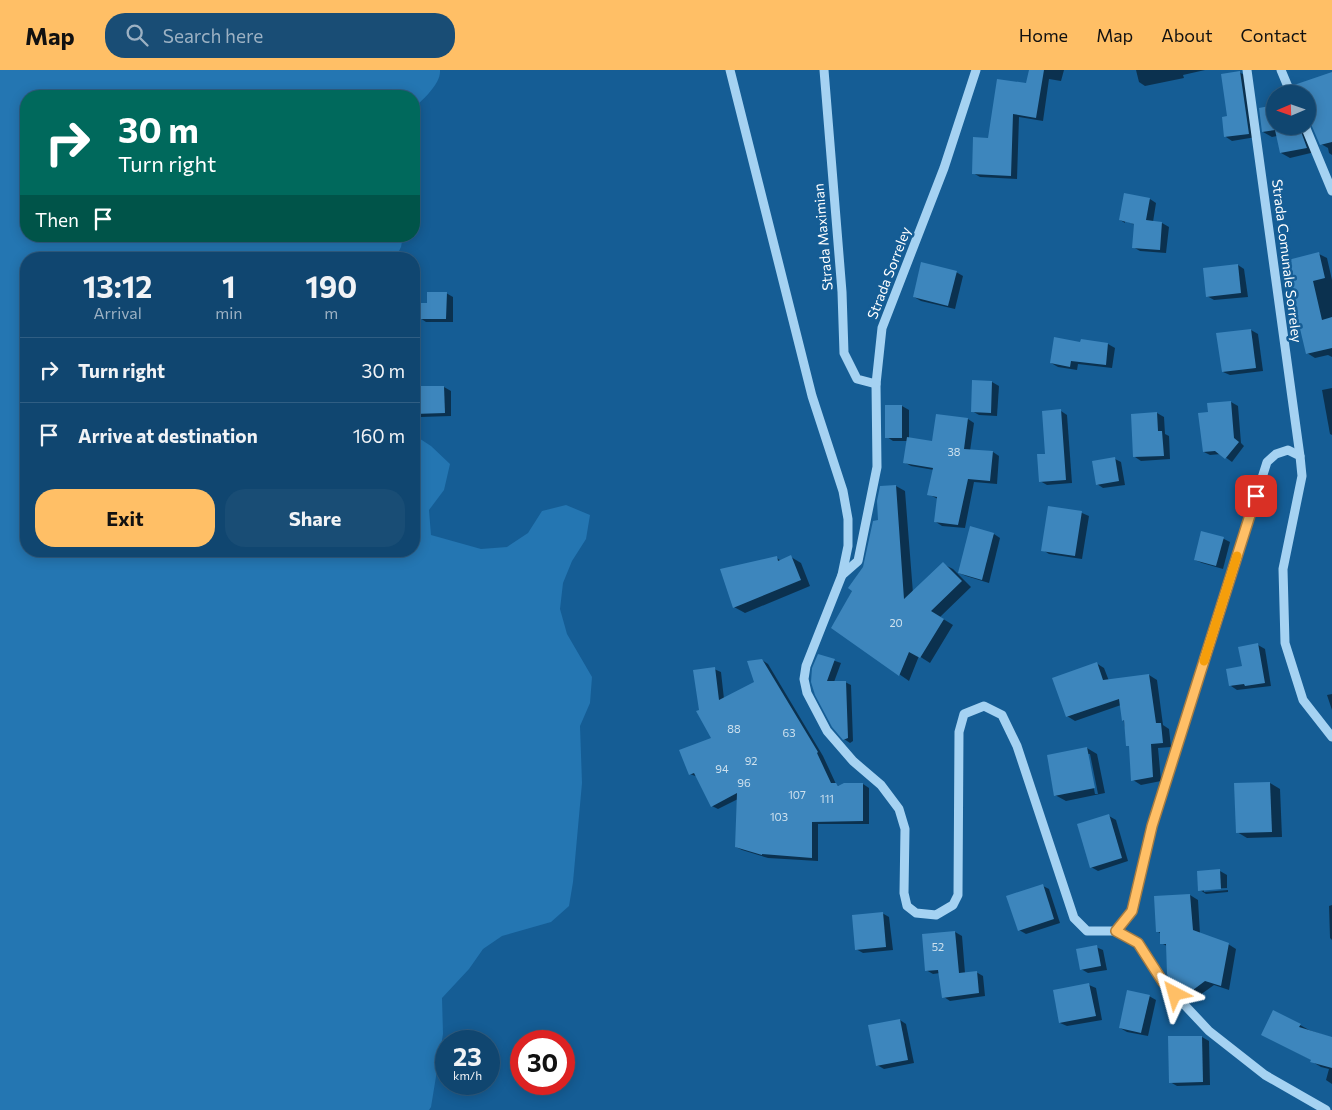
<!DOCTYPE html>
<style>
body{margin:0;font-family:Commissioner,sans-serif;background:#194d75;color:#f1f3f6;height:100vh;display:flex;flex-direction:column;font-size:19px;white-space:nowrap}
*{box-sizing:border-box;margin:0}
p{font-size:16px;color:#9cb1c3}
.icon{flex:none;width:28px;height:28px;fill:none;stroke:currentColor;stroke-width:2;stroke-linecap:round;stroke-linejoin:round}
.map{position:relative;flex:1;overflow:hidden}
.details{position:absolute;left:20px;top:182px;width:400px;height:305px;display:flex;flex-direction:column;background:#104670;border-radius:20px;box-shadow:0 2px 12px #0003,0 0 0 1px #305e83}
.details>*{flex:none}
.guide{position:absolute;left:20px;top:20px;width:400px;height:152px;border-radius:20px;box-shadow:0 2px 12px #0003,0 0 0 1px #305e83;background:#00695c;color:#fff;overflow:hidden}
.needle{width:32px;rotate:268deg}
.tools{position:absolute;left:1266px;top:15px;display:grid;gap:10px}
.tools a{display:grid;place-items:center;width:50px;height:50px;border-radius:50%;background:#104670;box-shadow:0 2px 12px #0003,0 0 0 1px #305e83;font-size:25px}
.speed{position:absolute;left:435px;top:960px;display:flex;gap:10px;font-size:25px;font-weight:700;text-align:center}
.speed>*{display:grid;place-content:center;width:65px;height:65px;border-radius:50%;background:#104670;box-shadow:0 2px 12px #0003,0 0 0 1px #305e83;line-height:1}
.speed small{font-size:12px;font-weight:400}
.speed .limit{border:8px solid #d22;background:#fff;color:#111}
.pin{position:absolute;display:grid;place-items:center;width:42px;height:42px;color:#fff;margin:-21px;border-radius:10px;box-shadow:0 2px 8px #0006}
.me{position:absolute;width:55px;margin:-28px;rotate:321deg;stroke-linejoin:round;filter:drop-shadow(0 0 4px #0008)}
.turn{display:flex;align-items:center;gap:18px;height:105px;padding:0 15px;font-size:22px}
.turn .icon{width:65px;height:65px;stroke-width:2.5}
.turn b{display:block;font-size:35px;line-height:42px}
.then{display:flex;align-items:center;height:48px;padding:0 15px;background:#0003;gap:10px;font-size:19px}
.eta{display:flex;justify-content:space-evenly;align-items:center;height:85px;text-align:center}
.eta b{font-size:30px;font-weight:700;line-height:35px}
.button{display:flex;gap:10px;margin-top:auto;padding:10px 15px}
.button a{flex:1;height:58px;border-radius:20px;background:#ffbf66;color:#111;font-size:20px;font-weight:700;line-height:58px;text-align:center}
.button a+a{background:#194d75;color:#f1f3f6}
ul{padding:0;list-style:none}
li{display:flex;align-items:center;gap:15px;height:65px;padding:0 15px;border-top:1px solid #305e83}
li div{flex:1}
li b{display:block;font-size:19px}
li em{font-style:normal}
header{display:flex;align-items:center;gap:30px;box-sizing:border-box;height:70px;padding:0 25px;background:#ffbf66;color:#111}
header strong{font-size:24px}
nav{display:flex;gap:28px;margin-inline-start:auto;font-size:18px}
.search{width:350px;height:45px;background:#194d75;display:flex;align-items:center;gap:12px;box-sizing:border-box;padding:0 18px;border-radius:20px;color:#9cb1c3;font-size:19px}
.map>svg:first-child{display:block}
</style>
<header>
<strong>Map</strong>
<div class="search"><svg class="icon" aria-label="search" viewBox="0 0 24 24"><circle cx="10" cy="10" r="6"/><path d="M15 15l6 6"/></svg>Search here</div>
<nav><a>Home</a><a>Map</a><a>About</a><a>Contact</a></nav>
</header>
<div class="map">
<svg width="1332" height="1040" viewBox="0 0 1332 1040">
<rect width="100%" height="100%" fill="#155d95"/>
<!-- green -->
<path fill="#2476b2" d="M 0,0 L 440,0 C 441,14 423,29 414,38 L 414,26 L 26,26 L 26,166 L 403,166 L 401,177 L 395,189 L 26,189 L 26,481 L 414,481 L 414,365 L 431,376 L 450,394 L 444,420 L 429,440 L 431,465 L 481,479 L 507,477 L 528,463 L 542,441 L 566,435 L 590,445 L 586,469 L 572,491 L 563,513 L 560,539 L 567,564 L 592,607 L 590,633 L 580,656 L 582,713 L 573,812 L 569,836 L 551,852 L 502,866 L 483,879 L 469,899 L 442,928 L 443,964 L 431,1037 L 429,1040 L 0,1040 Z"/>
<!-- shadow -->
<g fill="#0007" fill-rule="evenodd">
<path d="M 1030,0 L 1064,0 L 1061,11 L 1049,9 L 1043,51 L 1019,47 L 1017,109 L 980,107 L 973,103 L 989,69 L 1027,15 Z"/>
<path d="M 1136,0 L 1205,0 L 1183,5 L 1184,8 L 1145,16 L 1139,12 Z"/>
<path d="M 1239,2 L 1246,6 L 1256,67 L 1232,71 L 1226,67 L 1228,47 Z"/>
<path d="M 1332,3 L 1332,85 L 1329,83 L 1328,78 L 1321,74 L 1313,55 L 1309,56 L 1315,82 L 1290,88 L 1281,83 L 1277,66 L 1272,67 L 1263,62 L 1275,36 L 1275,56 L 1308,56 L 1308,24 Z"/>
<path d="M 1150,129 L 1156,133 L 1153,152 L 1162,153 L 1169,157 L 1166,183 L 1140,181 L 1133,177 L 1135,155 L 1126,153 L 1140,156 L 1125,151 L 1125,153 L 1120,150 Z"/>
<path d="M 1319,184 L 1327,188 L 1332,210 L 1332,287 L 1328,285 L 1315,288 L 1307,283 L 1285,191 Z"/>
<path d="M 1238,195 L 1244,199 L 1248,227 L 1214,230 L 1207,226 Z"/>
<path d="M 956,202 L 963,206 L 955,239 L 921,231 L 914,227 Z"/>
<path d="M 446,223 L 453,227 L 453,252 L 426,252 L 420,248 L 428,234 Z"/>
<path d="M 1251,260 L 1258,264 L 1263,301 L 1230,305 L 1223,302 Z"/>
<path d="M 1082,271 L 1108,274 L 1115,278 L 1112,298 L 1078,294 L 1077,300 L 1058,297 L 1051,293 L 1082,273 Z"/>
<path d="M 974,311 L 992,312 L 999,316 L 997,346 L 979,345 L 972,341 Z"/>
<path d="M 444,317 L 451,321 L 451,346 L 421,347 L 415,343 Z"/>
<path d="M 1332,318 L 1332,365 L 1330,364 L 1322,320 Z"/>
<path d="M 1231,332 L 1238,336 L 1241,373 L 1244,376 L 1232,392 L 1221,384 L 1210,385 L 1204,382 L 1209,343 Z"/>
<path d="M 902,336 L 909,340 L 909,369 L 934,373 L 968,349 L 974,353 L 970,381 L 993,382 L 999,386 L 997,414 L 974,412 L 965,458 L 942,456 L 936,452 L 938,429 L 928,424 L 934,400 L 911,396 L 904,392 L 907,371 L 893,371 L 887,367 Z"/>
<path d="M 1061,341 L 1067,345 L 1072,413 L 1047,415 L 1040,411 Z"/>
<path d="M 1157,343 L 1164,347 L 1165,364 L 1169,366 L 1170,389 L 1141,391 L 1135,387 Z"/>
<path d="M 1115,389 L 1121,392 L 1125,415 L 1103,418 L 1097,414 Z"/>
<path d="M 896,416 L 905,421 L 913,523 L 943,494 L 953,499 L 971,517 L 940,547 L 953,555 L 930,593 L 919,586 L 909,611 L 833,558 L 864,498 L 879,451 Z"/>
<path d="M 1049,438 L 1082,443 L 1089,446 L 1082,489 L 1049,484 L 1043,480 Z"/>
<path d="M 1202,463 L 1224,469 L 1230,472 L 1223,499 L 1202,493 L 1195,490 Z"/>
<path d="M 994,464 L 1000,468 L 989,513 L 966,506 L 959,503 Z"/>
<path d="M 791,487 L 801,493 L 810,516 L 745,543 L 734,537 L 777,488 L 781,491 Z"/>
<path d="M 1258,575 L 1265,579 L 1271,616 L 1237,620 L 1231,616 Z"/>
<path d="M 818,585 L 841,593 L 834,612 L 845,612 L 851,615 L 853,671 L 850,673 L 844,669 Z"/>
<path d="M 762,590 L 768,594 L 823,686 L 836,714 L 840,717 L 863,714 L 869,718 L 869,754 L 818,754 L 818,791 L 768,788 L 742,780 L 736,777 L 738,729 L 718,739 L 712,736 L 698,707 L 690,704 L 713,668 L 700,641 L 714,599 L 721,602 L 724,629 L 756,613 Z"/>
<path d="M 1096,593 L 1104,598 L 1109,611 L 1149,605 L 1157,610 L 1163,655 L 1169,659 L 1171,677 L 1158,678 L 1161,711 L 1141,715 L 1133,710 L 1130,677 L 1128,675 L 1121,635 L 1075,651 L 1067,646 Z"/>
<path d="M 1332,624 L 1332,640 L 1327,625 Z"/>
<path d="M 1087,678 L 1097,684 L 1105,723 L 1066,731 L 1055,725 ZM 1087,684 L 1090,684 L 1098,724 L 1095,724 Z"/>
<path d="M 1270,713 L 1280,719 L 1282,767 L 1247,768 L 1237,762 Z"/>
<path d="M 1109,746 L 1116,750 L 1128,791 L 1098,801 L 1091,797 Z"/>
<path d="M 1220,801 L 1227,805 L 1227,818 L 1204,819 L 1204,822 L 1228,820 L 1228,822 L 1206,824 L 1200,820 L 1198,802 Z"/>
<path d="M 1043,816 L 1049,819 L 1060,853 L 1026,864 L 1019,860 Z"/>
<path d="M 1190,825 L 1198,830 L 1200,864 L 1228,874 L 1236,879 L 1229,920 L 1214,915 L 1193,930 L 1185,925 L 1167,876 L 1161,873 L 1161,864 L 1157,861 L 1155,827 Z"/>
<path d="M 1332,835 L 1332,870 L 1330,868 L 1329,836 Z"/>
<path d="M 882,843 L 889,847 L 893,880 L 863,883 L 856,879 Z"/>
<path d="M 955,862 L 962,866 L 965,903 L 976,902 L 983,906 L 985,926 L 950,931 L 944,927 L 940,903 L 933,904 L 926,900 Z"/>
<path d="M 1096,877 L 1103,880 L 1107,900 L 1088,903 L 1081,899 Z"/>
<path d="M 1089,915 L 1096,918 L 1102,950 L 1067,956 L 1060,953 Z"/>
<path d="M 1149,926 L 1156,930 L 1148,966 L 1127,962 L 1120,958 Z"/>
<path d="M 900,950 L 906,954 L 914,993 L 884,999 L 877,995 Z"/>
<path d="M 1300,955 L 1309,960 L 1332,968 L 1332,1014 L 1326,1010 L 1329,999 L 1321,997 L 1311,991 L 1312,990 L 1271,969 Z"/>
<path d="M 1202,967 L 1209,971 L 1210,1015 L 1177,1016 L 1170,1012 Z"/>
</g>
<!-- building -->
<g fill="#3d86bd">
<path d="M 1029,0 L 1044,0 L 1036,48 L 1013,44 L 1011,106 L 972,104 L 973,67 L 988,68 L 997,9 L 1026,13 Z"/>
<path d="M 1240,1 L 1249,64 L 1224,67 L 1222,47 L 1227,46 L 1221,4 Z"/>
<path d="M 1332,2 L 1332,72 L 1320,75 L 1311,54 L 1308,50 L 1308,24 L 1297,24 L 1294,15 Z"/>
<path d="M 1275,35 L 1275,56 L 1299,56 L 1307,78 L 1280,83 L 1275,60 L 1262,62 L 1259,38 Z"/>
<path d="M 1124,123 L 1150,128 L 1146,150 L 1162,152 L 1160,180 L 1132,178 L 1134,154 L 1119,150 Z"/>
<path d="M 1319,182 L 1325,208 L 1313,211 L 1322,250 L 1332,247 L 1332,278 L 1306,284 L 1284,191 Z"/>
<path d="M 921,192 L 957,201 L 948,236 L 913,227 Z"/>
<path d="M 1238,194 L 1241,223 L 1206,227 L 1203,198 Z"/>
<path d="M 427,222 L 447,222 L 446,249 L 419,249 L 419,233 L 427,233 Z"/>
<path d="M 1251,259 L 1256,298 L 1222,302 L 1216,263 Z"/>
<path d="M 1054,267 L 1080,272 L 1081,269 L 1108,273 L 1106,295 L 1071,291 L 1070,297 L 1050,293 Z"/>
<path d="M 972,310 L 992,311 L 991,343 L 971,342 Z"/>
<path d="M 414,316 L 444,316 L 445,343 L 414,344 Z"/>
<path d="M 1231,331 L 1234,368 L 1239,372 L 1225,389 L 1215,381 L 1203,382 L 1198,343 L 1208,342 L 1207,333 Z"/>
<rect x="885" y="335" width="17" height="33"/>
<path d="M 1061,339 L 1066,410 L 1039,412 L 1037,384 L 1045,384 L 1042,341 Z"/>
<path d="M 1157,342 L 1158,361 L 1162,361 L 1164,386 L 1133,387 L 1131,344 Z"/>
<path d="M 936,344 L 968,348 L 964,379 L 993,381 L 990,411 L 968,409 L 958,455 L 934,452 L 937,427 L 927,425 L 933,398 L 903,393 L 907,367 L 932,371 Z"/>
<path d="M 1115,387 L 1119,411 L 1096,415 L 1092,391 Z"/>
<path d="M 896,415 L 904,529 L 943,492 L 962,511 L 931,541 L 944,549 L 920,588 L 909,582 L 899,606 L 831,558 L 852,521 L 848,518 L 863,497 L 873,451 L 878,450 L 877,431 L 880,416 Z"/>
<path d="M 1048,436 L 1082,441 L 1075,486 L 1041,481 Z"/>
<path d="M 970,456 L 994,463 L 982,510 L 958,503 Z"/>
<path d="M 1201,461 L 1224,467 L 1216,496 L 1194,490 Z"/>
<path d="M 791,485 L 801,510 L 733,538 L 720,499 L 777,486 L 778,491 Z"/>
<path d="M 1258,573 L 1265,613 L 1245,616 L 1244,614 L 1229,616 L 1226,599 L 1242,596 L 1238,577 Z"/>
<path d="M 818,584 L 835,589 L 827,611 L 846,611 L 848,668 L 843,670 L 832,657 L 815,625 L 811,612 L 812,598 Z"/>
<path d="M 762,589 L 818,682 L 817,683 L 831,713 L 836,713 L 838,716 L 844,713 L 863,713 L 863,751 L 812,752 L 812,788 L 762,784 L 762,785 L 735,777 L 737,723 L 711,737 L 694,703 L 689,705 L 679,680 L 711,668 L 696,641 L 699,640 L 693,600 L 715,597 L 719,630 L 754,612 L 747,591 Z"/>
<path d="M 1097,592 L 1103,610 L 1149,604 L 1156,653 L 1161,653 L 1163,673 L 1151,674 L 1153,707 L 1131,711 L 1129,676 L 1126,676 L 1124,650 L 1122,651 L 1119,629 L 1066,647 L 1052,608 Z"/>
<path d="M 1087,677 L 1095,718 L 1054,726 L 1047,685 Z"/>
<path d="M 1270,712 L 1272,762 L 1236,763 L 1234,713 Z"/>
<path d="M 1109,744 L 1122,788 L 1090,798 L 1077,754 Z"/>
<path d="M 1220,799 L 1221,819 L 1198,821 L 1197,801 Z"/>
<path d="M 1043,814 L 1054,849 L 1018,861 L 1006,826 Z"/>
<path d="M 1190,824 L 1193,860 L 1229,873 L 1221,916 L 1205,911 L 1185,926 L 1170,910 L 1167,904 L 1166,874 L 1160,874 L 1160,862 L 1156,862 L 1154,826 Z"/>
<path d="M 883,842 L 886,877 L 855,880 L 852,845 Z"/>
<path d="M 955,861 L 959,903 L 977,901 L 979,923 L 942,928 L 938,900 L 925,901 L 922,864 Z"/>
<path d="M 1097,875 L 1101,896 L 1080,900 L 1076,879 Z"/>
<path d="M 1089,913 L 1096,946 L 1059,953 L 1053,920 Z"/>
<path d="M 1127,920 L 1150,925 L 1141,963 L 1119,958 Z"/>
<path d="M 1273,940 L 1301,954 L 1299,957 L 1332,967 L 1332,998 L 1310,992 L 1311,990 L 1261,965 Z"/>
<path d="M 900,949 L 908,990 L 876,996 L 868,955 Z"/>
<path d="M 1168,966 L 1202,966 L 1203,1012 L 1169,1013 Z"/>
</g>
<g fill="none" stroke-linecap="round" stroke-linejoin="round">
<!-- minor -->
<g stroke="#a5d2f2" stroke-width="9">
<path d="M 730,0 L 812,326 L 843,421 L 848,449 L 848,476 L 842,505 L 806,596 L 804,609 L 807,623 L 827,661 L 853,691 L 881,715 L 899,739 L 905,759 L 904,823 L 907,836 L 916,843 L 936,845 L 953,835 L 958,825 L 959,662 L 964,644 L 984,636 L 1002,645 L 1017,676 L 1074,848 L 1087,861 L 1115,861 L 1132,841 L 1152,756 L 1267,392 L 1276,384 L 1288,380 L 1300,386 L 1302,406 L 1283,499 L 1285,573 L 1303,630 L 1332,667"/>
<path d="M 824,0 L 842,222 L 844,283 L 857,309 L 876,314"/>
<path d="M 1247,0 L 1300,386"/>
<path d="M 1281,0 L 1291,24"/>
<path d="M 1305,56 L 1332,121"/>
<path d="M 842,505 L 858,491 L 877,397 L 876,314 L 882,258 L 944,98 L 976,0"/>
<path d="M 1115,861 L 1139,873 L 1163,912 L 1209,961 L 1265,1005 L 1326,1040"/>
</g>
</g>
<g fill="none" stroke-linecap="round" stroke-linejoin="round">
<defs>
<path id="route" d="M 1175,924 L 1163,912 L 1138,873 L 1116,861 L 1132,841 L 1152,756 L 1256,426"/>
</defs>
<!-- route casing -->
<use href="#route" stroke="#a67c42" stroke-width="12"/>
<!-- route -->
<use href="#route" stroke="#ffbf66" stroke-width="9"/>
<!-- slow -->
<path stroke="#f59e0b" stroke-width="9" d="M 1204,591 L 1237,486"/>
</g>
<g text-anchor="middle" stroke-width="5" stroke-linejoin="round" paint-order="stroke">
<!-- number labels -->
<g font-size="11" fill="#cee1ee">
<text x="954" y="386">38</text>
<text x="896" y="557">20</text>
<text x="734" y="663">88</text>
<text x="789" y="667">63</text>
<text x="751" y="695">92</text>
<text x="722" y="703">94</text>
<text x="744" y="717">96</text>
<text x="797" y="729">107</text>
<text x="827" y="733">111</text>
<text x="779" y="751">103</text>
<text x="938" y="881">52</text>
</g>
<!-- street labels -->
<g font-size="14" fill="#fff" stroke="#155d95">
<text transform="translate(823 167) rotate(-95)" y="5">Strada Maximian</text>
<text transform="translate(1287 191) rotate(83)" y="5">Strada Comunale Sorreley</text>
<text transform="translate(889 203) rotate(-69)" y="5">Strada Sorreley</text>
</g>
</g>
</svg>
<div class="tools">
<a><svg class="needle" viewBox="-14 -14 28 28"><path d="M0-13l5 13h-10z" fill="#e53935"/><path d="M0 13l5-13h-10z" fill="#9cb1c3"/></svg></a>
</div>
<div class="speed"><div>23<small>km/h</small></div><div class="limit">30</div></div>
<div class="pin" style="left:1256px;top:426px;background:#d93025"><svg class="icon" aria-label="arrive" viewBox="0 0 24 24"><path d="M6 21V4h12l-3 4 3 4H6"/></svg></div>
<svg class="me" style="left:1175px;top:924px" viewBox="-20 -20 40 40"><path d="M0-17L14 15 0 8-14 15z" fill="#ffbf66" stroke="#fff" stroke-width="4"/></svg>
<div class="guide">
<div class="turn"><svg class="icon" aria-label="right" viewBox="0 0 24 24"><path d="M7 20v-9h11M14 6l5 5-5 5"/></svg><div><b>30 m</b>Turn right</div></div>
<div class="then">Then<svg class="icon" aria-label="arrive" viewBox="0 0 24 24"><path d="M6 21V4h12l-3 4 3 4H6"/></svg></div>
</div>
<section class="details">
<div class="eta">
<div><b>13:12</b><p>Arrival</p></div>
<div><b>1</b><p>min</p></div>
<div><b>190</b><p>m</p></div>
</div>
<ul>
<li><svg class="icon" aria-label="right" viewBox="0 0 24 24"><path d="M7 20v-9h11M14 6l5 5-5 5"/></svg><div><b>Turn right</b></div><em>30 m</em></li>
<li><svg class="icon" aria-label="arrive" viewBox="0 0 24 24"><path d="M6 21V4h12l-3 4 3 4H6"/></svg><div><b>Arrive at destination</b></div><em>160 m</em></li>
</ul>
<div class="button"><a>Exit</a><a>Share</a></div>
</section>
</div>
